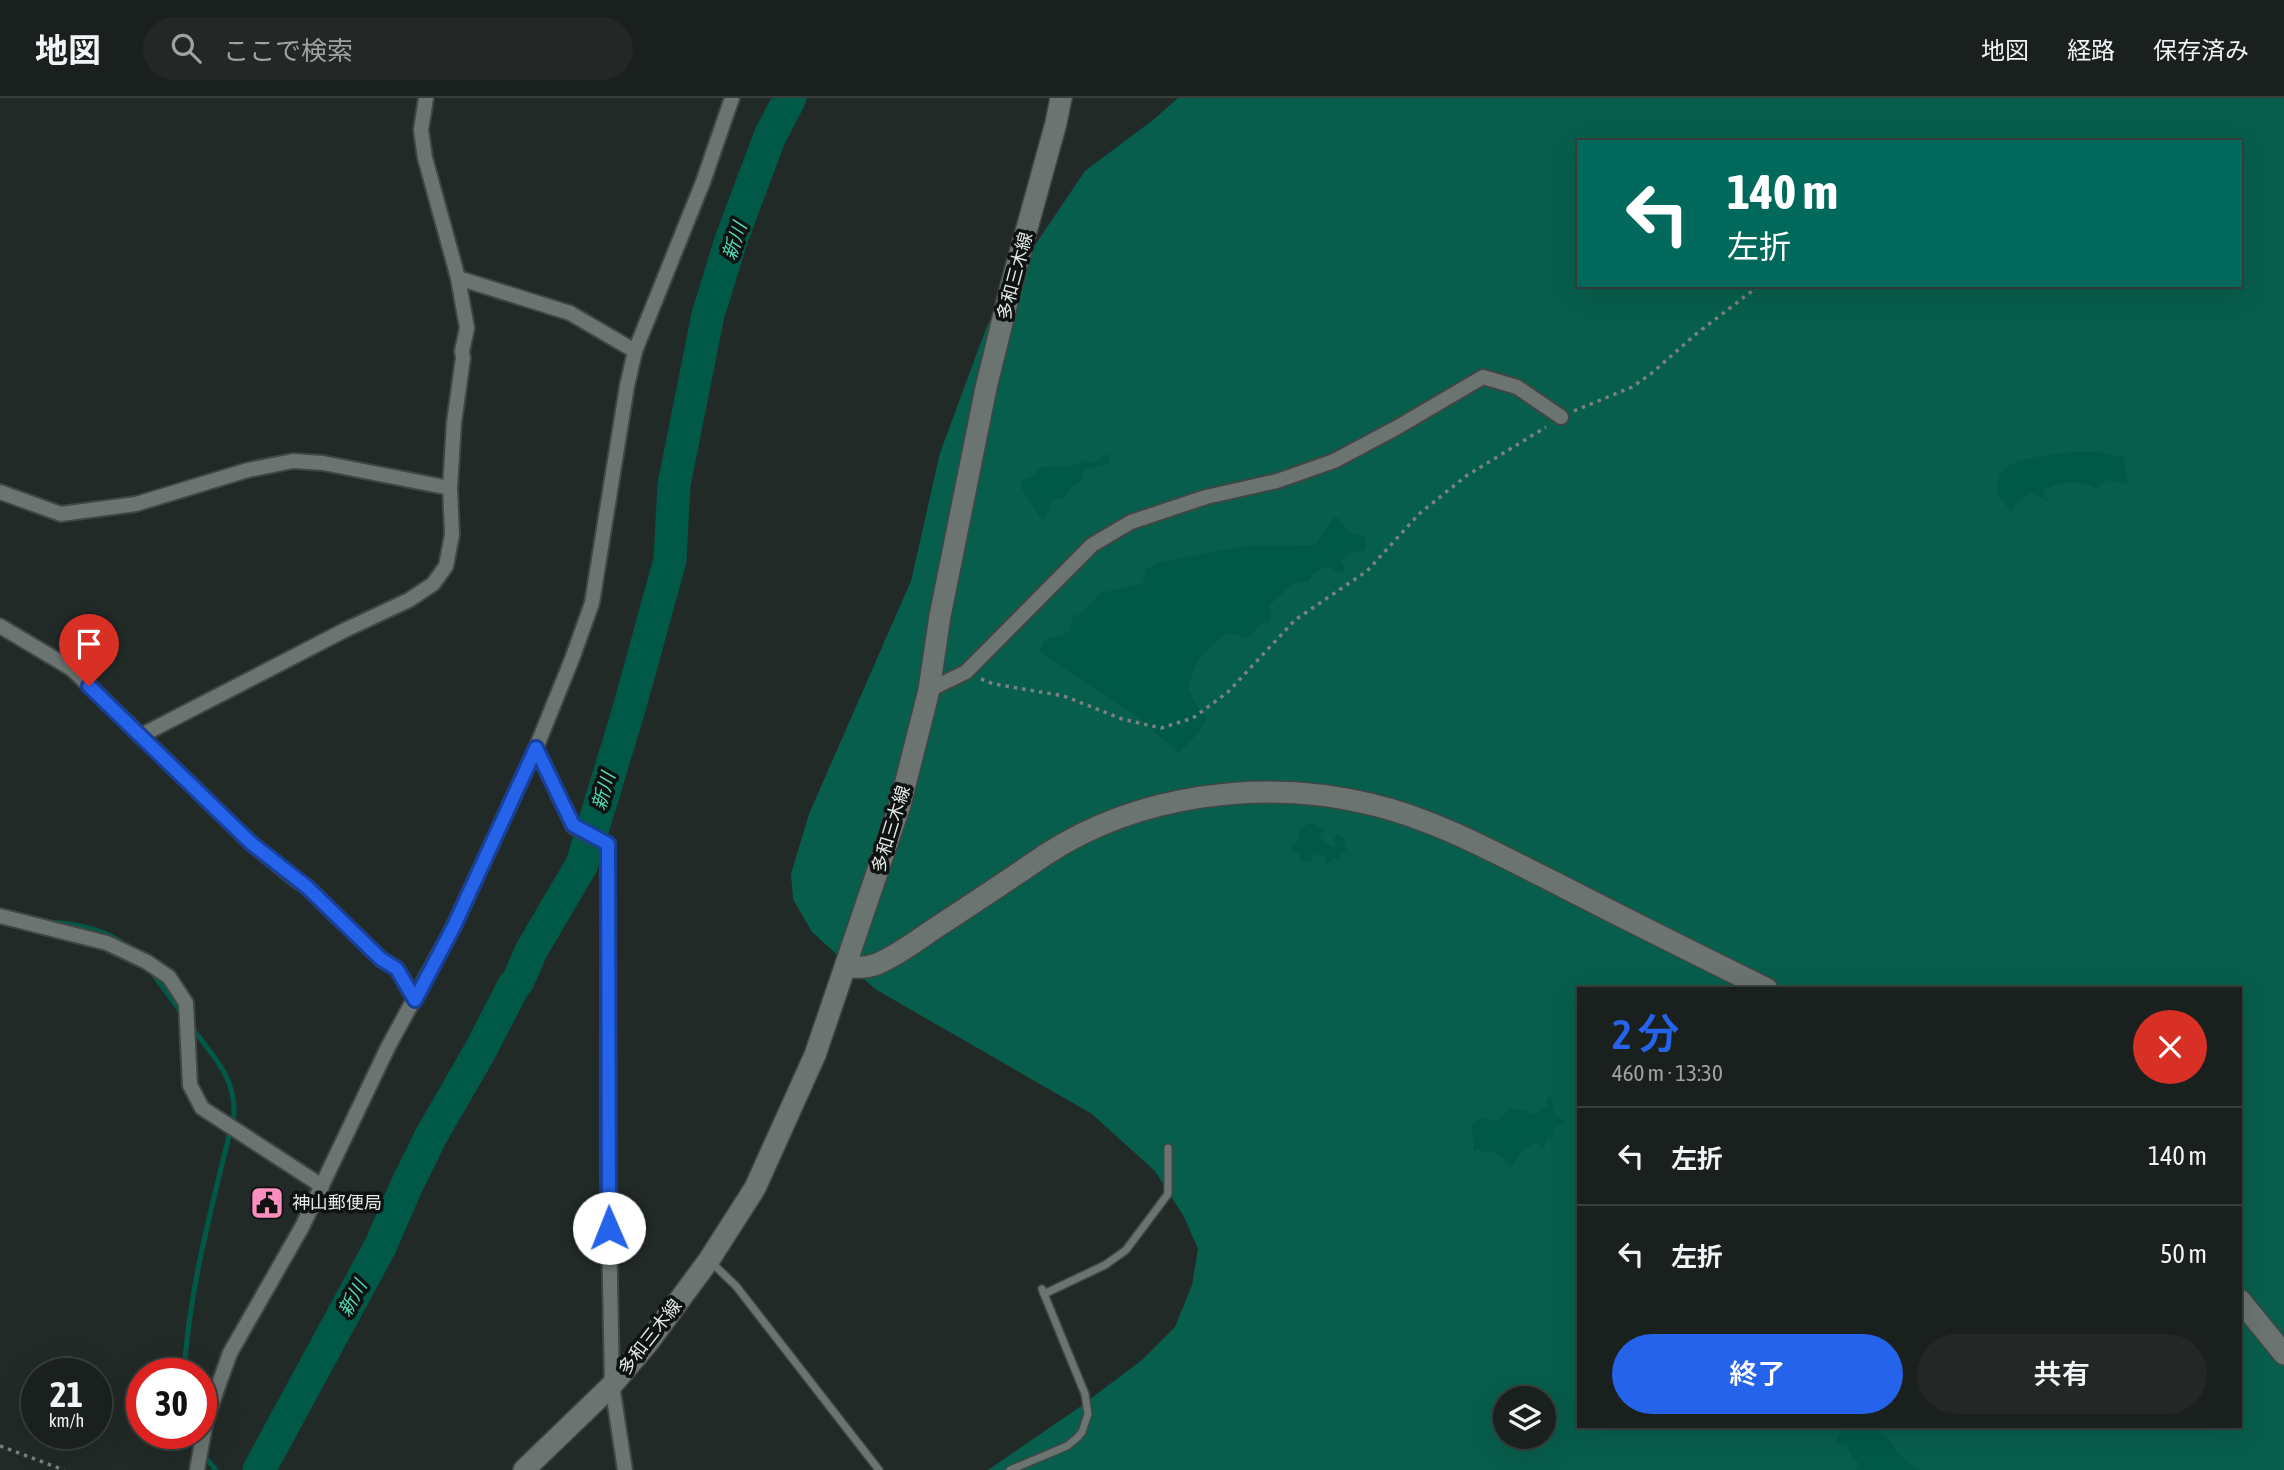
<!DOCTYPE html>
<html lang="ja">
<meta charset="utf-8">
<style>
body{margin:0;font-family:"Asap Condensed","Noto Sans JP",sans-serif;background:#232826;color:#f1f3f6;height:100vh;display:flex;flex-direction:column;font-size:26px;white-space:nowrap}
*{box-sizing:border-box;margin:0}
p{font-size:23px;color:#9fa3a4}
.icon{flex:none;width:38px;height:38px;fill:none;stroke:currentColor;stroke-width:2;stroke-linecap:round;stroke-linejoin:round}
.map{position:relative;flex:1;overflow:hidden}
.sheet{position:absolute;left:1577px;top:889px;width:665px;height:441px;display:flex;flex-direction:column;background:#1a201d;border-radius:0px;box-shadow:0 7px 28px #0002,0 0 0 2px #383e3b}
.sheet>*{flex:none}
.banner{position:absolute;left:1577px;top:42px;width:665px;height:147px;border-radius:0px;box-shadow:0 7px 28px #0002,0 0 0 2px #383e3b;background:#00695c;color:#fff;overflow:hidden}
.controls{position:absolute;left:1493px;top:1288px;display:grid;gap:14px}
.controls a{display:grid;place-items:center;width:63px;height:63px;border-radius:50%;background:#1a201d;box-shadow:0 7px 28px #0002,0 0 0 2px #383e3b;font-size:35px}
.speed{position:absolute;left:21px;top:1260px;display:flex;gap:14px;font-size:35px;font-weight:700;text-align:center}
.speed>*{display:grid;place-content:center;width:91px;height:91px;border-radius:50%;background:#1a201d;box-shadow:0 7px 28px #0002,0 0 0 2px #383e3b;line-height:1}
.speed small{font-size:18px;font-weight:400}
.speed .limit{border:10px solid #d22;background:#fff;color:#111}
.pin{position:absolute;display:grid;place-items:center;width:60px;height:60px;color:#fff;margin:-72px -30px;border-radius:50% 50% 50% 0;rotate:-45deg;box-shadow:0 0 7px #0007}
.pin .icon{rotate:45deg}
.me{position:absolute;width:77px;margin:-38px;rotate:359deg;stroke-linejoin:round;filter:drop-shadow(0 0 5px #0008)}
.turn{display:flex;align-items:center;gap:24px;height:147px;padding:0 35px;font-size:32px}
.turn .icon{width:91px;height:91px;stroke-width:2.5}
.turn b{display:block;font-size:49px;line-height:60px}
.round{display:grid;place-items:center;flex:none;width:74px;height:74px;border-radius:37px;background:#232826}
.summary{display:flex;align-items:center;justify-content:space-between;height:119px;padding:0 35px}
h1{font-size:42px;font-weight:600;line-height:52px;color:#2563eb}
.action{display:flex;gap:14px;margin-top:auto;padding:14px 35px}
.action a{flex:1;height:80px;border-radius:42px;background:#2563eb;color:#fff;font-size:28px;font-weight:600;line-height:80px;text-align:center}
.action a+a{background:#232826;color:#f1f3f6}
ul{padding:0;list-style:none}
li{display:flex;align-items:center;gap:21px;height:98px;padding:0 35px;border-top:2px solid #383e3b}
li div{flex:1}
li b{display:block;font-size:26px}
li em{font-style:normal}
header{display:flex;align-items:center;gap:42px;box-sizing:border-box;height:98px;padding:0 35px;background:#1a201d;border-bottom:2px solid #383e3b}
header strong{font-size:33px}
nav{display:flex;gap:38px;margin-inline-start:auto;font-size:24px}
.search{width:490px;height:63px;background:#232826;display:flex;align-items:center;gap:18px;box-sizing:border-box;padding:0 24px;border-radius:38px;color:#9fa3a4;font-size:26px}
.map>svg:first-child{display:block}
</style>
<header>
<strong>地図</strong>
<div class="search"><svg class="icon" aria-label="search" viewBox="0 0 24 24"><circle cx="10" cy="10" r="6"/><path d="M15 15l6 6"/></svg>ここで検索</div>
<nav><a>地図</a><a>経路</a><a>保存済み</a></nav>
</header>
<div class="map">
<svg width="2284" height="1372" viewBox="0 0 2284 1372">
<rect width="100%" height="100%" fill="#222a27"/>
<!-- forest -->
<path fill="#085e4c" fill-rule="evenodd" d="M 1178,0 L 2284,0 L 2284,1372 L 988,1372 L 1077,1311 L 1142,1262 L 1175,1229 L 1192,1187 L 1198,1151 L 1184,1119 L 1155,1073 L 1092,1016 L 875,891 L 812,834 L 793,801 L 791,776 L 809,716 L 911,483 L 940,355 L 987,228 L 1035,147 L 1085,73 L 1153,22 ZM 1578,44 L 2240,44 L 2240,187 L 1578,187 ZM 1578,891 L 2240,891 L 2240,1328 L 1578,1328 ZM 1505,1300 L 1544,1300 L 1544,1339 L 1505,1339 Z"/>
<!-- water -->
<g fill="#005947">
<path d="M 2077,354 L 2099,354 L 2116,358 L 2123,356 L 2128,386 L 2106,382 L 2097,391 C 2078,381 2062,383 2043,392 L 2048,403 L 2031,395 L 2017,405 L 2010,414 L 2005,405 L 1997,397 C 1998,390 1997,382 2000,376 C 2009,358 2059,356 2077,354 Z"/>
<path d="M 1108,356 L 1111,365 L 1085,372 L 1081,384 L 1072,389 L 1064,400 L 1051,402 L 1049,412 L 1042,422 L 1022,391 L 1022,382 L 1030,379 L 1043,368 L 1071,368 L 1087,362 L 1096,365 L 1102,358 Z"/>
<path d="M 1334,419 L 1340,421 L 1350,435 L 1366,439 L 1365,452 L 1346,455 L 1341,463 L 1345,472 L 1339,476 L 1329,468 L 1314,474 L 1309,483 L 1293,485 L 1269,508 L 1271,517 L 1269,525 L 1260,525 L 1248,541 L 1228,534 C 1203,553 1197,560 1188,590 L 1194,603 L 1207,620 L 1198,635 L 1179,655 L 1139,620 L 1039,553 L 1045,541 L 1063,537 L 1071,532 L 1073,516 L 1079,518 L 1100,495 L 1143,485 L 1146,471 L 1161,464 L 1245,448 L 1315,447 Z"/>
<path d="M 1309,724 L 1324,732 L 1318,738 L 1331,748 L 1336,748 L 1334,740 L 1338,736 L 1343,740 L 1348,756 L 1341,755 L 1339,762 L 1334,759 L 1331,765 L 1326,766 L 1326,758 L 1316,756 L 1310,764 L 1300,764 L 1299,756 L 1294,753 L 1292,748 L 1298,743 L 1298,736 Z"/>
<path d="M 1548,997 L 1554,1005 L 1554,1016 L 1566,1024 L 1555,1028 L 1553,1039 L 1548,1039 L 1544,1050 L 1535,1045 L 1521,1053 L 1511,1070 L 1501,1058 L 1488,1052 L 1483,1055 L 1478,1051 L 1473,1054 L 1474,1040 L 1471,1028 L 1476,1023 L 1484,1019 L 1496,1024 L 1510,1011 L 1519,1011 L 1536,1017 L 1547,1007 Z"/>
<path d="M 1839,1328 L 1877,1328 L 1905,1363 L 1920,1372 L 1855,1372 L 1859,1366 L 1849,1354 L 1847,1346 L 1837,1344 L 1841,1334 Z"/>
</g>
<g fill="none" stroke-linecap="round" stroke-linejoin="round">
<!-- stream -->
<g stroke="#005947" stroke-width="5">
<path d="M 49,824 C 76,826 106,831 128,849"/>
<path d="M 151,873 L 183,917"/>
<path d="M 184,1276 C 189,1188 214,1102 234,1017 C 236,978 212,958 190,927"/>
<path d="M 203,1357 L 216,1372"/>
</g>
<!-- river -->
<path stroke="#005947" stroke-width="33" d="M 259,1372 L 380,1149 L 406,1089 L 431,1038 L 480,953 L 513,889 L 518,883 L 531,853 L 582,766 L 629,611 L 670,462 L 674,387 L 708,217 L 731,142 L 770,38 L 790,0"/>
<defs>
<g id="lane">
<path d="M 712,1165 L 736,1188 L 879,1372"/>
<path d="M 1044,1196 L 1105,1167 L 1126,1152 L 1168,1096 L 1168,1050"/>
<path d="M 1010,1372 L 1067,1348 L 1077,1340 L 1082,1334 L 1088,1316 L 1085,1296 L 1042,1191"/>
</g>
<g id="street">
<path d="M 458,180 L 570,215 L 635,253"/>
<path d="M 0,394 L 61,416 L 136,406 L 248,372 L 293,363 L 323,365 L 450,390"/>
<path d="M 0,528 L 72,571 L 251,745 L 295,781 L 307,789 L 381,861 L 397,871 L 415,902"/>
<path d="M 929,592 L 966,574 L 1092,447 L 1131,424 L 1206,399 L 1277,383 L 1334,363 L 1396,330 L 1483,279 L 1517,289 L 1561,319"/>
<path d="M 140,638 L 345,532 L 409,502 L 433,486 L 446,468 L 452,437 L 450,390 L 454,325 L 463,260 L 462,253 L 467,230 L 458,180 L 425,60 L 421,32 L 426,0"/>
<path d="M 536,650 L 573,728 L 608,746 L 608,1078 L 612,1287 L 625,1372"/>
<path d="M 0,818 L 107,845 L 147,864 L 169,879 L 186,905 L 190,987 L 202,1010 L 322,1088"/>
<path d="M 197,1372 L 206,1322 L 230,1255 L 302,1129 L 388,949 L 454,828 L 536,650 L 572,561 L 592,505 L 627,288 L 635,253 L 703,84 L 732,0"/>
</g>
<g id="secondary">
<path d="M 846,868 C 856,870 867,870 877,866 C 899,857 920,840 940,827 C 975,804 1010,781 1045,757 C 1138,696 1263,680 1370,706 C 1434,721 1492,753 1550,782 C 1622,819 1694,855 1767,891"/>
<path d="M 2240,1202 L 2284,1256"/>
<path d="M 524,1372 L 612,1287 L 647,1246 L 709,1162 L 755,1090 L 815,957 L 900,707 L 929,592 L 940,518 L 986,290 L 1011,188 L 1056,25 L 1061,0"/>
</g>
</defs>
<!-- lane casing -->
<use href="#lane" stroke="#3f4644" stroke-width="10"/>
<!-- street casing -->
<use href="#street" stroke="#3f4644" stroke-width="18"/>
<!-- secondary casing -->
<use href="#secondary" stroke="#3f4644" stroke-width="24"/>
<!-- path -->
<g stroke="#7a817f" stroke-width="3.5" stroke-dasharray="3.5 5" stroke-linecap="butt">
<path d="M 1574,313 L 1632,289 L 1652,275 L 1696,236 L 1760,187"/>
<path d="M 981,581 L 994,586 L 1064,598 L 1122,621 L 1161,630 L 1193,620 L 1228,594 L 1295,522 L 1367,473 L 1419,416 L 1466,378 L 1546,329"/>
<path d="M 0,1348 L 64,1372"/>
</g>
<!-- lane -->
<use href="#lane" stroke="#6b7471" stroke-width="7"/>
<!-- street -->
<use href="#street" stroke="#6b7471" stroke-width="14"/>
<!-- secondary -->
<use href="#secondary" stroke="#6b7471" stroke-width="21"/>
</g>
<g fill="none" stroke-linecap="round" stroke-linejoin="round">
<defs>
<path id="route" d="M 89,588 L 251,745 L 307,789 L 381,861 L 397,871 L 415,902 L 454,828 L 536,650 L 573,727 L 608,746 L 609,1130"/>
</defs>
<!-- route casing -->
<use href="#route" stroke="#184099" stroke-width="18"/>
<!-- route -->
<use href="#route" stroke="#2563eb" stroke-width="12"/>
</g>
<!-- icons -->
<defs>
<symbol id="civic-square" viewBox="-11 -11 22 22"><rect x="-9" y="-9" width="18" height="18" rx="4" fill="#fd8ebe" stroke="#0e1211"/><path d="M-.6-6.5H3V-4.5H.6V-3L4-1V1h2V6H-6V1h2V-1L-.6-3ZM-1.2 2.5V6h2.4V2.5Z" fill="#111"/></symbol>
</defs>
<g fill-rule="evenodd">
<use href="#civic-square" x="248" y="1086" width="38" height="38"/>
</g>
<g text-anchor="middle" stroke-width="7" stroke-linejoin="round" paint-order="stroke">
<!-- street labels -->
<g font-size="18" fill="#e3e9e7" stroke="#0e1211">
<text transform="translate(1015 178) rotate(-75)" y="6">多和三木線</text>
<text transform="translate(891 731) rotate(-73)" y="6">多和三木線</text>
<text transform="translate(650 1239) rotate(-52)" y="6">多和三木線</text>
</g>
<!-- poi labels -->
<g font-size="18" fill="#e3e9e7" stroke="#0e1211" text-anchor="start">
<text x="292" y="1111">神山郵便局</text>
</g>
<!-- water labels -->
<g font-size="19" font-style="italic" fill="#51dcba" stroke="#0e1211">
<text transform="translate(734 143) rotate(-71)" y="7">新川</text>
<text transform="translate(603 693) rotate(-74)" y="7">新川</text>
<text transform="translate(352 1200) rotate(-61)" y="7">新川</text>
</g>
</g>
</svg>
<div class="controls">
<a><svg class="icon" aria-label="layers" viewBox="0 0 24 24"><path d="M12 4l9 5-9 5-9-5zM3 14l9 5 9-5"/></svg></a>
</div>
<div class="speed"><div>21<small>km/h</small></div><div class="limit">30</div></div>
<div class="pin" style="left:89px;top:588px;background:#d93025"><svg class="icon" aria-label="arrive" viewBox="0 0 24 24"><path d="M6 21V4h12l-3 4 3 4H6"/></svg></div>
<svg class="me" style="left:609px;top:1130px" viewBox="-20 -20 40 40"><circle r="19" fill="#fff"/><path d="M0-13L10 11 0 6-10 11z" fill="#2563eb"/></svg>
<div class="banner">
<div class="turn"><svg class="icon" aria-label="left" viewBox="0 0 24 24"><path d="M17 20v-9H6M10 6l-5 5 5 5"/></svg><div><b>140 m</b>左折</div></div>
</div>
<section class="sheet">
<div class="summary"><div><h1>2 分</h1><p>460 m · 13:30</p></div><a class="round" style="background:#d93025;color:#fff"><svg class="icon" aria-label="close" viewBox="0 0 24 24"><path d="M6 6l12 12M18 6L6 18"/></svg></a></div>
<ul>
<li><svg class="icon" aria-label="left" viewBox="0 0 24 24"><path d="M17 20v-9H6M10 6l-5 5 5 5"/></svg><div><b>左折</b></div><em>140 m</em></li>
<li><svg class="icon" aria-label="left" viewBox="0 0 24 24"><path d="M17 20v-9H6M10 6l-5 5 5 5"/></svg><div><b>左折</b></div><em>50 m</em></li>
</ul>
<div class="action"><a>終了</a><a>共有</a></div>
</section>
</div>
